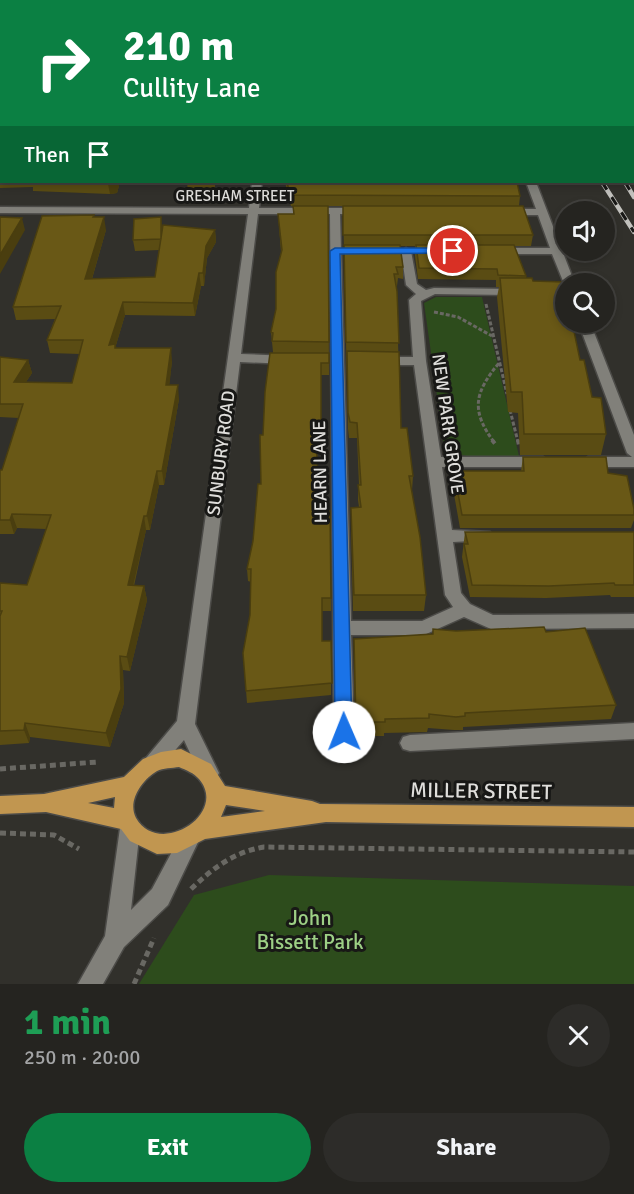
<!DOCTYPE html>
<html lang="en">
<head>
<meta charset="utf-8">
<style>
  body { margin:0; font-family:Signika,sans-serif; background:#2d2c29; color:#f1f3f6; height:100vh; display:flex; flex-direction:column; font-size:22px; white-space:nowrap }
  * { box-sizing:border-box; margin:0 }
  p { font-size:20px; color:#a3a4a5 }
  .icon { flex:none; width:33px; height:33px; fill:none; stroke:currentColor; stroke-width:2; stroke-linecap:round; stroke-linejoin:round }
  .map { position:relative; height:984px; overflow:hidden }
  .side { display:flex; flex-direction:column; background:#252420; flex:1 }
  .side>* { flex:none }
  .guide { position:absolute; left:0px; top:0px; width:634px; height:183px; box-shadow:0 3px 9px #0003,0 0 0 2px #42413e; background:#0b8043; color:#fff; overflow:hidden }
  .controls { position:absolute; left:555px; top:201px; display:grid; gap:12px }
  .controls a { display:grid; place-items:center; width:60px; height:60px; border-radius:50%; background:#252420; box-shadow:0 3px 9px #0003,0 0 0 2px #42413e; font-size:30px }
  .pin { position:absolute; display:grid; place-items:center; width:51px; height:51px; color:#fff; margin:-26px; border:3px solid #fff; border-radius:50%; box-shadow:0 2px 6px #0007 }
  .me { position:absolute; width:66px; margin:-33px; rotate:359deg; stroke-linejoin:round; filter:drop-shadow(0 0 4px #0008) }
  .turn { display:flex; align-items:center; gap:21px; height:126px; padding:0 24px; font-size:27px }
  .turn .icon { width:78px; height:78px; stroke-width:2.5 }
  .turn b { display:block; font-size:42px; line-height:51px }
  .then { display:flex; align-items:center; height:57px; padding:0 24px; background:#0003; gap:12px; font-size:22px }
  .round { display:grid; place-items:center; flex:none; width:63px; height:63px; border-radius:32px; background:#2d2c29 }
  .summary { display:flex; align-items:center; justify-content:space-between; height:102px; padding:0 24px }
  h1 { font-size:36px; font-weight:700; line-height:45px; color:#1e9e55 }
  .cta { display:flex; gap:12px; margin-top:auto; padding:12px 24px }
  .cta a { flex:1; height:69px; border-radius:36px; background:#0b8043; color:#fff; font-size:24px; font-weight:700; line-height:69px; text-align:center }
  .cta a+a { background:#2d2c29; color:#f1f3f6 }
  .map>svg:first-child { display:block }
  .green { fill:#2d4c1c }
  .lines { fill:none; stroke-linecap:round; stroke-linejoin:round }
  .minor-casing { stroke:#4c4b48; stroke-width:3 }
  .major-casing { stroke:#4c4b48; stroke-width:3 }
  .path-far3 { stroke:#696863; stroke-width:2; stroke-dasharray:2 1.5; stroke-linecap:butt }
  .path-far2 { stroke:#696863; stroke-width:3; stroke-dasharray:4 2; stroke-linecap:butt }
  .path-far1 { stroke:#696863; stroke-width:4; stroke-dasharray:4.5 3; stroke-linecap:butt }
  .path { stroke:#696863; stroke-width:5; stroke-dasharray:6 4; stroke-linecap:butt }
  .minor { fill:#81807a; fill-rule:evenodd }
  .major { fill:#c19650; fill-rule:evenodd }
  .rail-casing { stroke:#c2c1bd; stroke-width:4.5 }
  .rail { stroke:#181816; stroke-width:3; stroke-dasharray:9; stroke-linecap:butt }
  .wall { fill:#5a4c13 }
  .shaded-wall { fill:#4a3e0f }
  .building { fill:#695816; stroke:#4a3e0f; stroke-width:1.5 }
  .route { fill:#1a73e8; stroke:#114b97; stroke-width:1.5 }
  .labels { text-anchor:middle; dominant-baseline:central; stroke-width:6; stroke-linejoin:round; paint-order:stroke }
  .far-street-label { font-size:15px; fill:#dfdedb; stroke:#181816 }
  .street-label { font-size:18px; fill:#dfdedb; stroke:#181816 }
  .near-street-label { font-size:21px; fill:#dfdedb; stroke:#181816 }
  .near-park-label { font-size:21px; fill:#9dd085; stroke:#181816 }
</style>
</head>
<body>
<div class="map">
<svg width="634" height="984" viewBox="0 0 634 984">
  <rect width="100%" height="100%" fill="#31302b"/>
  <path class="green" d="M436,297H482L519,456C497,456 459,463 444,445L424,303Z
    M269,875L634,886V984H139L194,895Z"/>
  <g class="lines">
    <defs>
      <path id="minor" d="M79,0H85L78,2Z
        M277,0H283V2H277Z
        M467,0H473L474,2H467Z
        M550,0H556V2H550Z
        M2,129V136L0,137V130Z
        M633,129L634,130V137L633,136Z
        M252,182H262L259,208H361L366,211L361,214H340L351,621H422L453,607L445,595L414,365H380L374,361L380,357H413L409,300L416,294L406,285L401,251L406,248L411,251L417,284L426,290L434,288L518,289L524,292L518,295L435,294L421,301L426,361L441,457H543L550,462L543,467H442L452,530L490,532L492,536L490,540L453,542L461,593L470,604L493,615L634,614V628L491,629L464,617L424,635H351L354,733L351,739L344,741L337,739L334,733L330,214H258L241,354L290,356L296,360L290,364L240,362L195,724L219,773L216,779L209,782L202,779L184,740L158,770L151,773L144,770L141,764L177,721L248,214L0,213V207L249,208Z
        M526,182H536L575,284H566L565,286L552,254H496L491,251L496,248H550L538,215H505L500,212L505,209H536Z
        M578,322H590L634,435V467H588L581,462L588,457H632L627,453Z
        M634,723V739L410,751L403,749L400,743L403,737L410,735Z
        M130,818L137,821L140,828L131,910L152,889L183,831L190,828L197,831L200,838L168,905L124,947L103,984H78L105,936L120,828L123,821Z"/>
      <path id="major" d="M181,749L211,764L225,786L312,801L320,804L634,807V827L326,822L205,839L177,853L157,854L130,841L121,829L46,812L0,814V796L44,794L124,777L143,759L161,752ZM179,767C186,770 194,773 199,779C229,814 159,858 136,818C127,801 142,780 157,771C163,768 172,768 179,767ZM115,797L114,808L88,803ZM226,805L265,811L221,817Z"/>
    </defs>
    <use href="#minor" class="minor-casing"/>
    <use href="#major" class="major-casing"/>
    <path class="path-far3" d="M0,97L2,95
      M0,160L2,158"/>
    <path class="path-far2" d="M486,304L507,394
      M434,312L458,317L492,336
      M510,410L518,442
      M494,442C470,410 475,392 499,363"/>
    <path class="path-far1" d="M492,440L496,445
      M518,440L519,446"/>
    <path class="path" d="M0,769L98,762
      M0,833L54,835L79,849
      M191,889C213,868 234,852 264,847L634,852
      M134,984L154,938"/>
    <use href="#minor" class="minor"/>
    <use href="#major" class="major"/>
    <defs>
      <path id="rail" d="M602,182L634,232
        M625,182L634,197"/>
    </defs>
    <use href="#rail" class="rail-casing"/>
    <use href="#rail" class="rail"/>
  </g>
  <path class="wall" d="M2,161V182H120L117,193L110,194L33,191V187L0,188V164Z
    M184,182H215V192H188L187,182Z
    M285,182H517L520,196L519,206L533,235L531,246H514L526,276V278L580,360L592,397L606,434L601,455H520L518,413L508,412L497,297L499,287H496V280L418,279L415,256V246H400L403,267V279L398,278L397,286H396L401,428L413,476L412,491L426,595L424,611H353L351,523V508L359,507L358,500V485H359L357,438H349L348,429L343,206H328L329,375H321V437L319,443H316L321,511H330L331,611H322V641H331V695L247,703L243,653L250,615L251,582L248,581L247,569L253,541L261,484L263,435L273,352L271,332L276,309L281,252L278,214H293V206H291Z
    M95,217L106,230L92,279L155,277L159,250L135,251L133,240L161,217L162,232L215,230L216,242L207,258L204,286H201L195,316L125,315L116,345V348L172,361L169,385L179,399L164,485H159L150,530H146L134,586H144L147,600L130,671L123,670L124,703L110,747L30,737L29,743L0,745V583L27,585L46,529L17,528L14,534H0V470H2L19,418L0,417V357L28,360L32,373L26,382L72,383L80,354L50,353L47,340L55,319L16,320L13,307Z
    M523,457L608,473L634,509V520L631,528H460L452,483L454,471H521Z
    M465,532H634V597H611L610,595L546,598L470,597L462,557Z
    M433,629L456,631L546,632L616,705L611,719L463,727V730H454L428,728L427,732L384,733V736H355L354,639L433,634Z"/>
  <path class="shaded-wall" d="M2,53V67L0,72V58Z
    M115,182H120L117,193L110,194L108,184Z
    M104,217L106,230L88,292L85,279Z
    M22,218L25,230L0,274V255Z
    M215,230L216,242L207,258L204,286L203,273L206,246Z
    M199,273L201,286L195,316L193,303Z
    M123,302L125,315L116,345L118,358L109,345Z
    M171,348L172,361L168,399L166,385Z
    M28,360L32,373L17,396L14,382Z
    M178,385L179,399L164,485L162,471Z
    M321,425V437L319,443L320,431Z
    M157,471L159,485L150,530L147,516Z
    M12,514L17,528L14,534L10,520Z
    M144,516L146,530L130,599L128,585Z
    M144,586L147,600L130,671L127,657Z
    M120,656L123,670L124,703L110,747L106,733Z
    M25,723L30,737L29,743L24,730Z"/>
  <path class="building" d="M0,0H44L42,2H2V34H0Z
    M97,0H250V2H96Z
    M293,0H454V2H293Z
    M608,0H633V5H634V72L633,71V2H601Z
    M0,42H2V53L0,58Z
    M2,161V177H0V164Z
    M63,182H115L108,184Z
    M287,182H517L520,196L290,195Z
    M293,206H328L329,342L272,341L273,333L271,332L276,309V272L282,250L278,214H294Z
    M343,206H523L533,235H343Z
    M94,215L93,217H104L85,279L155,277L163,225L215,230L206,246L203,273H199L193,303L123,302L109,345L115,344V348H171L166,385H178L162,471H157L147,516H144L128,585L144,586L127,657L120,656L121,689L106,733L25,723L24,730L0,731V616L2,611H0V583L27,585L51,515L12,514L10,520H0V470H2L23,404H0V357L28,360L14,382L72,383L83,340H47L61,306L13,307L42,216Z
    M0,217L22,218L0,255Z
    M161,217V239L133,240L134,219Z
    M344,245H400L403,267H396L398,274H394L397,291L399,343L346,342Z
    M416,245H514L526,276L498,275L497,269L419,268Z
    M500,278H532L533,281L565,282L566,288V322H572L580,360H584L592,397L601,398L606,434H524L522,392H511Z
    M347,351L399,352L401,428H407L413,476H409L420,537L426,595H354L351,508L361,507L358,485H361L357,423L350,422L348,413Z
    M270,353H329V363H321V425L320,431H315L321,511H330L331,598H322V641H331L332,683L246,691L243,653L250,615L251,569H247L253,541L258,484H261L260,435H263L265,392Z
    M523,457H606L608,473L627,476L634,509V515H462L454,471H524Z
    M465,532H634V585H615L614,583L549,586L472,585L464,544H468Z
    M544,627L546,632L585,628L616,705L465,713V716L456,717L429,714V718L385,719V722H356L354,639L433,634V629L456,631Z"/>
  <path class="route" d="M453,248L458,251L456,253L340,254L352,732L350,738L344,740L338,738L335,732L330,251L335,248Z"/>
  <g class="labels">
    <g class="far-street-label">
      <text x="235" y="196">GRESHAM STREET</text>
    </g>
    <g class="street-label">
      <text transform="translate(448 424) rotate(82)">NEW PARK GROVE</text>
      <text transform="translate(221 453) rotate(-83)">SUNBURY ROAD</text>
      <text transform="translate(320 472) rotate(-91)">HEARN LANE</text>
    </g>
    <g class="near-street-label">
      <text transform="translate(481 791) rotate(1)">MILLER STREET</text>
    </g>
    <g class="near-park-label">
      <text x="310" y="918">John<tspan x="310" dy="24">Bissett Park</tspan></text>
    </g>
  </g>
</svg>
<div class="controls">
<a><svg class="icon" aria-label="sound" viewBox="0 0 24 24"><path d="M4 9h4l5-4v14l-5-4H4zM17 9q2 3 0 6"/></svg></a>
<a><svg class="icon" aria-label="search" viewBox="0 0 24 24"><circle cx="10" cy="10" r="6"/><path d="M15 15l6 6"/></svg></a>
</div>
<div class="pin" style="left:453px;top:251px;background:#d93025"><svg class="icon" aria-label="arrive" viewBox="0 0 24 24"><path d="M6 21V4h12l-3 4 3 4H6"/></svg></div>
<svg class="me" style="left:344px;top:732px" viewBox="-20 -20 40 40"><circle r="19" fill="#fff"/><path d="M0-13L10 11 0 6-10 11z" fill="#1a73e8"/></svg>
<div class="guide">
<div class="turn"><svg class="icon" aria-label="right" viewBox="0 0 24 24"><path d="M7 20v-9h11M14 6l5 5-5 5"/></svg><div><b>210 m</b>Cullity Lane</div></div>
<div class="then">Then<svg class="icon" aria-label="arrive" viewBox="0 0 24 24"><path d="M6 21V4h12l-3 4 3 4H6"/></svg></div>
</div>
</div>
<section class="side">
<div class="summary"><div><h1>1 min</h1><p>250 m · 20:00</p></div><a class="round"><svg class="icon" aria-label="close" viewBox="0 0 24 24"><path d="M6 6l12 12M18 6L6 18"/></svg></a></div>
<div class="cta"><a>Exit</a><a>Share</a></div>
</section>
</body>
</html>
